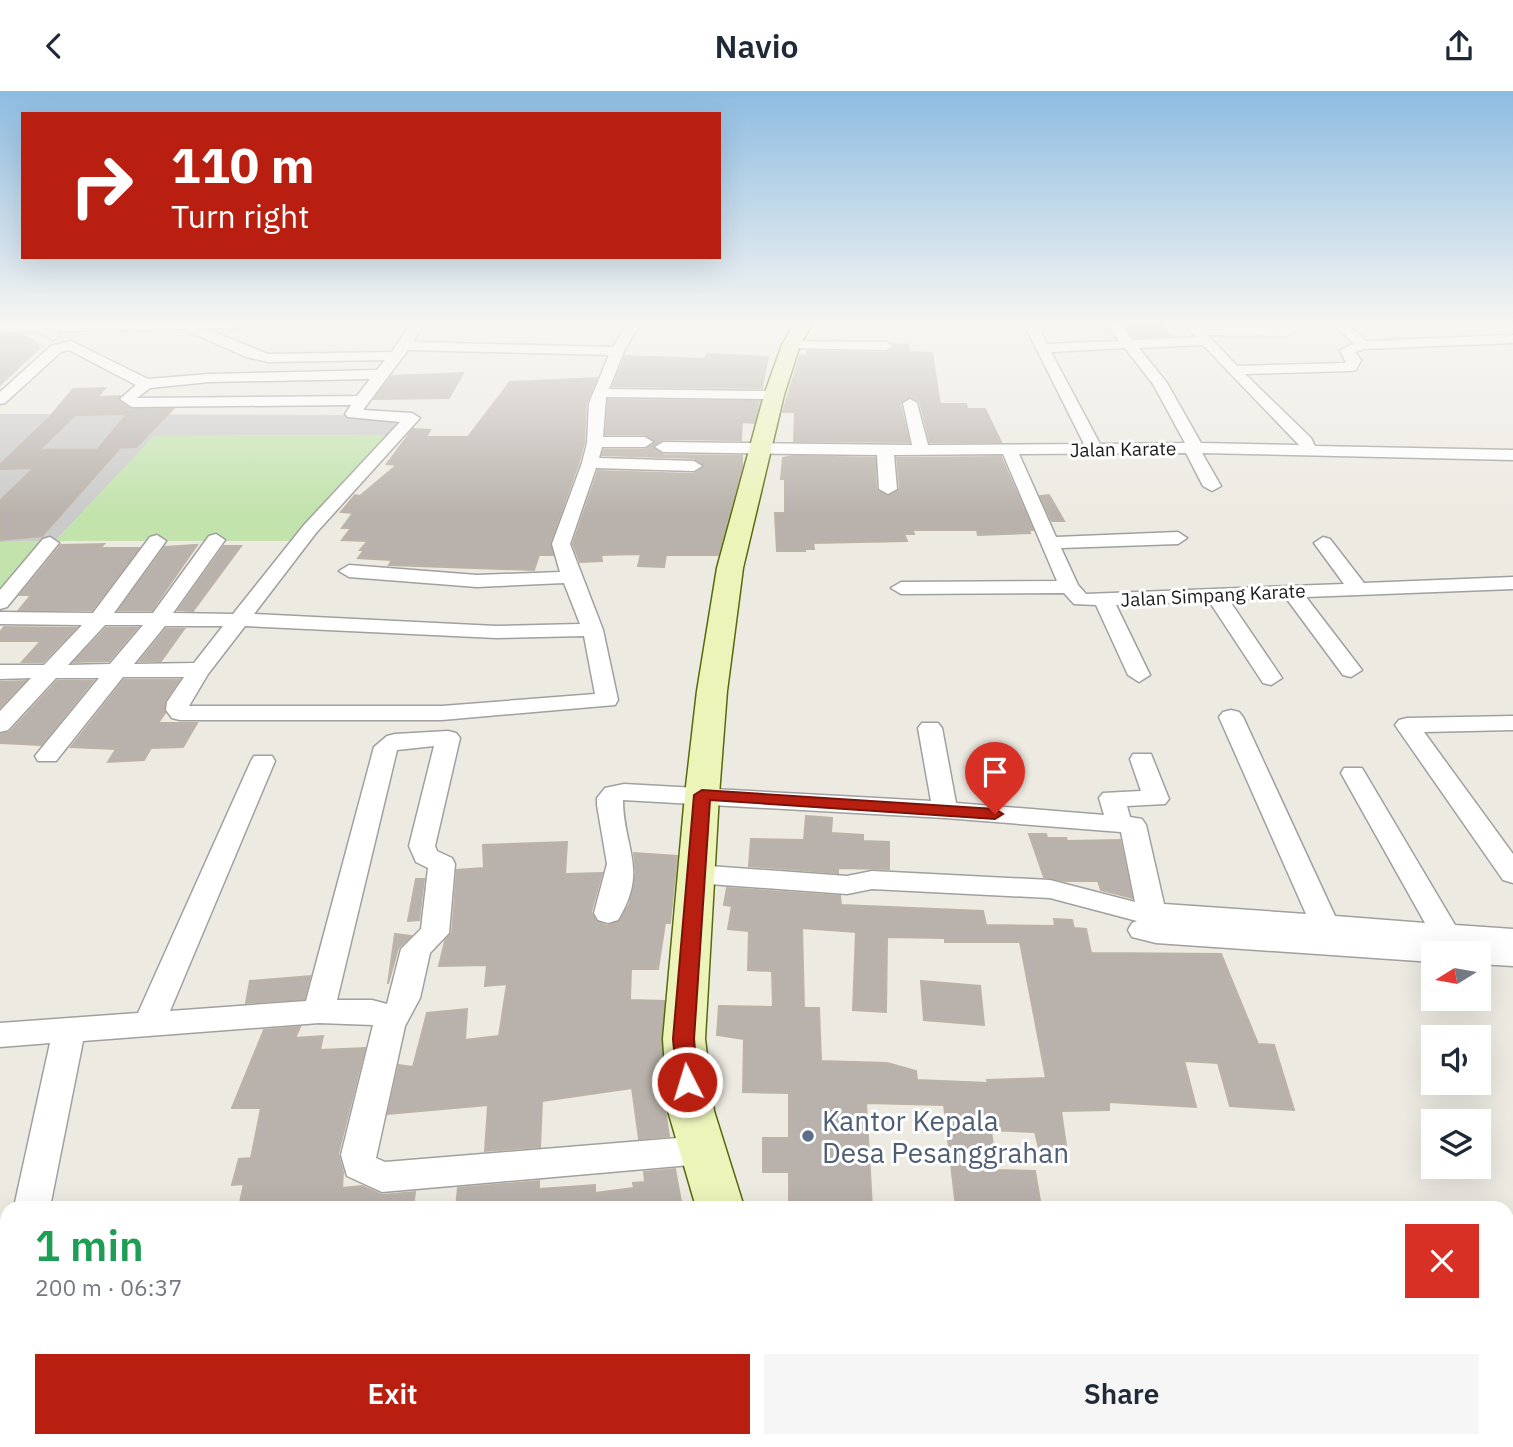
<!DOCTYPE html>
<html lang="en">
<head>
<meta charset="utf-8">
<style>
  body { margin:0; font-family:"IBM Plex Sans",sans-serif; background:#f6f6f7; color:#1f2937; height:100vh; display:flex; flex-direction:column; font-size:26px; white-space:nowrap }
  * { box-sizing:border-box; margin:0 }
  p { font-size:23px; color:#747a83 }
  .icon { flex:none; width:38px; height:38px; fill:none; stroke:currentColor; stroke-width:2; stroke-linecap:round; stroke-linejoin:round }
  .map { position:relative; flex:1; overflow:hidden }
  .side { position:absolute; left:0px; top:1110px; width:1514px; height:247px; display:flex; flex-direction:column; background:#fff; border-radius:21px 21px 0 0; box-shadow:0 7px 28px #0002 }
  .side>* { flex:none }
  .hud { position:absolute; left:21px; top:21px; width:700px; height:147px; border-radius:0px; box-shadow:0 7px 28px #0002; background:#b81f10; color:#fff; overflow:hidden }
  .needle { width:46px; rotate:259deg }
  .controls { position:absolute; left:1421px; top:850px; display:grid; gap:14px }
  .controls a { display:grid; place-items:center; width:70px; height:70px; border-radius:0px; background:#fff; box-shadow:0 7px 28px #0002; font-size:35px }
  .pin { position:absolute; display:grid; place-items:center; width:60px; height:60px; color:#fff; margin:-72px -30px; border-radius:50% 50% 50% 0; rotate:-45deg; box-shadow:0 0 7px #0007 }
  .pin .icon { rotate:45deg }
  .me { position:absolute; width:77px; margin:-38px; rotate:355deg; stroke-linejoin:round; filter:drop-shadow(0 0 5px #0008) }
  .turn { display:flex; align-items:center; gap:24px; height:147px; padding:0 35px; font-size:32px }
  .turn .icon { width:91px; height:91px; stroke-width:2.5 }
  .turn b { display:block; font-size:49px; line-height:60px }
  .round { display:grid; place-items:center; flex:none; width:74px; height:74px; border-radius:0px; background:#f6f6f7 }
  .headline { display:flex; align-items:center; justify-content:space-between; height:119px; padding:0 35px }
  h1 { font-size:42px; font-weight:600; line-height:52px; color:#1e9e55 }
  .action { display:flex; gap:14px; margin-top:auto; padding:14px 35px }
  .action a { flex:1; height:80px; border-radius:0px; background:#b81f10; color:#fff; font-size:28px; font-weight:600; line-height:80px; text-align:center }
  .action a+a { background:#f6f6f7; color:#1f2937 }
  header { display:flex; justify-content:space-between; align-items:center; height:91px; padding:0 35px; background:#fff; font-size:32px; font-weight:600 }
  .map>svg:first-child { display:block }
  .religious { fill:#cacaca }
  .grass { fill:#c2e3ac }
  .building { fill:#b9b2ac; stroke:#bdb2a6; stroke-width:2; fill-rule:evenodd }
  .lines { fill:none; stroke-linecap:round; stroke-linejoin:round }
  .street-casing { stroke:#a0a0a0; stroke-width:3 }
  .secondary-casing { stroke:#57690d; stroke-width:3 }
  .street { fill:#fff; fill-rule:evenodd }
  .secondary { fill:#ecf4ba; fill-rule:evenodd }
  .route { fill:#b81f10; stroke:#78140a; stroke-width:2 }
  .service-dot { fill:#5c6f8a; stroke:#fff; stroke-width:2.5 }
  .labels { text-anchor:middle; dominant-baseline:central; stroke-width:6; stroke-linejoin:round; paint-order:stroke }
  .far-street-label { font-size:19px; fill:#1c1c1c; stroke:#fff }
  .near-service-label { font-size:28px; fill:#4e5e75; stroke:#fff; text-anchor:start }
</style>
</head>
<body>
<header><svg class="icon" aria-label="back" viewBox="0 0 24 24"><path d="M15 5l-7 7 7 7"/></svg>Navio<svg class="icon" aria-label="share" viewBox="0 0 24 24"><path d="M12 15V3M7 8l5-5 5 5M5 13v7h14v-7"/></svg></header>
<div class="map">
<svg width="1513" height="1356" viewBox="0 0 1513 1356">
  <rect width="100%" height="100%" fill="#edeae2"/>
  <path class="religious" d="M0,323L350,324L404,326L393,344L155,345L55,450L0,451Z"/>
  <path class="grass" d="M393,344L297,450H55L154,345Z
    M49,450L0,506V451Z"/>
  <path class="building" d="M1124,233H1159L1171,245L1134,246Z
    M21,243L40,254L35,258H38L0,294V244Z
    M894,253L908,254L909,261L932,262L940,313H966L967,318H985L1001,351H930L920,311L911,306L900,313L909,351L794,350L795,321H783L800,265H807V260L886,262L894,257Z
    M707,263L768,266L762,297L613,295L625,265L705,268Z
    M463,282L449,307L374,308L392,285Z
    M597,287L586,312L584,352L579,371L550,452L553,464H539L534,479L389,474L392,469L358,467L364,459H360L368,450L342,449L351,437H342L353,422L341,421L355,404L360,405L397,374L387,373L413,338L430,339L426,346H468L510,291Z
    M105,297L98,306L120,305L119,310L131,318H173L136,356L99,357L127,323L75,324L39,359L119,358L42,445L0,449V410L34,377L0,378V374L50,326L73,298Z
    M608,309L759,310L754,332L742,331L741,349L663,348L653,355L663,364L742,365V376L718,464H666L664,476L638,475L641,463L601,464L602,470L580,471L573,453L598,380L694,383L704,376L694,367L602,364L604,359H645L655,352L645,343H606Z
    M793,365L875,367L876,398L887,405L900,398L897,367L1001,366L1033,439H1029L1030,442L978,444L977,439H912L914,443H904L907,450L813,452L814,458H805V460H777L775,422H785V388H781L783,367Z
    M1049,404L1064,430H1052L1040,405Z
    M104,453L100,457H139L92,519H19L31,504H20L61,454Z
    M197,454L152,519H119L165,456Z
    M224,455H241L193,520L178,519Z
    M4,536L76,537L43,571H22L41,550H0V541Z
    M106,537H137L109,570L74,571Z
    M166,538H184L161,570H140Z
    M124,589H179L165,610V622L158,632H197L183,656L151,657L144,669L108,671L116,658L71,656Z
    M25,590L0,616V591Z
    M57,590H93L41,654L0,652V643L10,641Z
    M806,725L832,727L831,742L863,744V750L889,751V778L838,777V782L749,775L751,748L804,749Z
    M1029,743H1046L1047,747H1066L1067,750L1120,749L1132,807L1101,799L1098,790H1066L1044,786Z
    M567,751L565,783L602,782L591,821L596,830L607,835L620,830L630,812L636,782L634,762L677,765L670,832H665L658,878H631L630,909L664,910L662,972H658L669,1045L639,1048L632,997L542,1010L540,1056L485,1060L488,1014L388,1023L399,974L413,976L427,922L467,918L465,949L499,945L507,893L485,895L487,874L439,875L445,850L452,842L457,779L484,777L483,754Z
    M416,788H424L419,829L408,830Z
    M727,797L840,805L841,814L983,820L986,834L1055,835L1054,828L1072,829L1074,837L1086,838L1091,862L1221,863L1258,953L1274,954L1294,1019L1230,1015L1218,972L1184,970L1196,1016L1109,1011V1019L1061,1020L1068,1069H1042L1035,1041L991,1039L996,1079L1035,1080L1041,1116H956L944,1014L866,1012L872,1116H789V1081H763V1047H789V1002L743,1001L744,948L717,944L719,915L773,916L772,880L748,879L749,840L728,838L732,815L724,814ZM802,837L856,841L853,919L886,921L887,846L945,847V851H1020L1046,987L987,989L988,992L917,989L916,980L887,972L821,970L819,917H804Z
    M395,843L411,845L398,857L388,893Z
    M310,885L304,908L246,912L250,890Z
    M921,890L980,895L984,934L924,929Z
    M300,936L295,947L323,945L320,959L365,957L338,1063L343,1081L342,1097L362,1095L382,1104L415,1101L413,1116H239L244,1093L232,1094L239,1068L251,1067L261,1017H232L264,939Z
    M675,1078L682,1116H456L458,1097L539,1090V1098L595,1094V1102L634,1097L633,1092L645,1091L644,1081Z"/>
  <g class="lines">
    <defs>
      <path id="street" d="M0,233H243L237,237H204L268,263L392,261L410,233H423L413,251L613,256L627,233H640L624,260L609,298L774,300L781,304L774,308L606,306L603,346H645L653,351L645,356H602L599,367L694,370L702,375L694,380L596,377L570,453L603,539L618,609L615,614L442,629H180L172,627L166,619L167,611L184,586H123L56,670H38L35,665L99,587H56L8,639L0,641V620L31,587L0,588V574H44L82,534L0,533V521L93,522L150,446L157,444L166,450L114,522H153L209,445L216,443L225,449L173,522L233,523L304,434L400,331L348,326L345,323L351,314L132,316L120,308L136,294L69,259L61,261L5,312L0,313V301L51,255L71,250L148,288L209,283L377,279L385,269L268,271L246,266L183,238L55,240L60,245L53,249L39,240L0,241ZM408,259L609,264L589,312L587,352L582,372L552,453L560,481L477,484L349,474L339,480L349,486L477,496L564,492L580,533L496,535L254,523L316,442L420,327L412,322L363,319ZM370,288L357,305L137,307L150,297L209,291ZM105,534H143L110,573L68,574ZM165,535H223L194,572L134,573ZM245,535L496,547L584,545L595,603L442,615H189L208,583Z
        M1024,233H1037L1047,253L1119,250L1107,233H1120L1133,249L1196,246L1185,233L1286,237L1293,241L1286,245L1208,244L1237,275L1346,272L1340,259L1354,253L1334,233H1348L1366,250L1513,244V252L1364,258L1355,261L1361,269L1356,279L1351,280L1245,283L1311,347L1315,355L1513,359V369L1202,362L1221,395L1212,400L1203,395L1186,362L1019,363L1056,446L1178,441L1187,447L1178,453L1061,457L1078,494L1086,503L1344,493L1314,452L1323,446L1330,448L1364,492L1513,486V498L1306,506L1362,579L1351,586L1343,584L1286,507L1229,509L1282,587L1271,594L1263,592L1209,510L1116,514L1150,584L1139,591L1128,584L1096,514L1074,513L1064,502L901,503L891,497L901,491L1057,490L1003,363L894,364L897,398L888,403L879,398L877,364L663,361L655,356L663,351L912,354L903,312L910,308L917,312L928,354L1084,353ZM1203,254L1299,354L1201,352L1167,292L1139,257ZM1125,257L1153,293L1185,352L1100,353L1051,261Z
        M791,250L886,251L893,255L886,259L786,257V251Z
        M50,446L59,452L7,516L0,518V499L43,448Z
        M1231,619L1239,621L1243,626L1335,825L1425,832L1341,682L1344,677H1362L1365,682L1455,834L1513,838V875L1479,873V863H1433V871L1156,852L1132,846L1128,839L1132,832L1137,830L1050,807L872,798L847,803L695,792L685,789L681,783L685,777L695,774L847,785L872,780L1050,789L1135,811L1121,741L945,727L623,709C623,756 649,779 618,829L608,832L598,829L594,822L607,773L597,714V707L605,697L624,693L931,710L918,637L922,632H938L942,637L956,712L1104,724L1099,707L1103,702L1141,700L1130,668L1133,663H1151L1169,708L1165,713L1127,715L1130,726L1142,728L1146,734L1164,813L1306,823L1219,626L1223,621Z
        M1513,625V639L1424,641L1513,763V792L1503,789L1395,634L1399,629L1407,627Z
        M448,640L456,642L460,647L435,755L437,760L452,767L455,773L449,842L430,862L420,907L405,935L376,1067L385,1071L702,1045L714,1049L719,1059L714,1069L702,1073L382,1101L347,1085L341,1064L373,934L319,932L83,950L50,1116H14L50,952L0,956V932L138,922L251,670L254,665H272L275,670L170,920L306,910L374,656L387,645L395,643ZM434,655L409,755L416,771L428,777L421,838L401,858L387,913L372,909H337L397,659Z
        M7,1231V1302L0,1304V1234Z
        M395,1349H453L450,1356H392Z"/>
      <path id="secondary" d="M794,233H812L800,254L784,304L743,477L727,600L719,704L705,948L714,1020L744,1116H696L668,1020L663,948L685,704L697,600L717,477L764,304L782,254Z
        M768,1349H825L827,1356H769Z"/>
    </defs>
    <use href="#street" class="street-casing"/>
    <use href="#secondary" class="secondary-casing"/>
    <use href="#street" class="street"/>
    <use href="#secondary" class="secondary"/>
  </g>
  <linearGradient id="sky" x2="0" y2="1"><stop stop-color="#8dbce1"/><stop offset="0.55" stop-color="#f7f6f2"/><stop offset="1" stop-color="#f7f6f2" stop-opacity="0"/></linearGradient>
  <rect width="1513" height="423" fill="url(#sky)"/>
  <path class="route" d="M702,699L995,718L1003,723L995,728L710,709L694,948L698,991L695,997H680L677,991L673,948L694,704Z"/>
  <circle class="service-dot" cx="808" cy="1045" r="7"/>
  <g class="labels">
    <g class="far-street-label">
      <text transform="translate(1123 358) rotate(-1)">Jalan Karate</text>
      <text transform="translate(1213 504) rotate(-3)">Jalan Simpang Karate</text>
    </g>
    <g class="near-service-label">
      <text x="822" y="1029">Kantor Kepala<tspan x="822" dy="32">Desa Pesanggrahan</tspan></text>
    </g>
  </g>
</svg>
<div class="controls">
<a><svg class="needle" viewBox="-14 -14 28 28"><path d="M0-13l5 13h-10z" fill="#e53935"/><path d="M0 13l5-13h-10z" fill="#747a83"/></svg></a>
<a><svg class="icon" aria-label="sound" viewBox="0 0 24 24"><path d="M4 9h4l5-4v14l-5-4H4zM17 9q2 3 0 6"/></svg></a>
<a><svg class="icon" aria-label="layers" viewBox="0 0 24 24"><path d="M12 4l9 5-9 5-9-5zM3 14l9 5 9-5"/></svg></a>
</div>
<div class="pin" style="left:995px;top:723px;background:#d93025"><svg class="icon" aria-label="arrive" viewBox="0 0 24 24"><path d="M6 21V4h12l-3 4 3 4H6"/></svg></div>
<svg class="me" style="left:687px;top:991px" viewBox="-20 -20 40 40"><circle r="17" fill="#b81f10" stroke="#fff" stroke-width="3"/><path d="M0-11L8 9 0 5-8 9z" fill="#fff"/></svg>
<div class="hud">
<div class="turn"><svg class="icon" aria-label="right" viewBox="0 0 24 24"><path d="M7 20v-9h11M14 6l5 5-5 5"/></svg><div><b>110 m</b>Turn right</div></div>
</div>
<section class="side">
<div class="headline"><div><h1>1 min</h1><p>200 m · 06:37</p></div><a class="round" style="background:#d93025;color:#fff"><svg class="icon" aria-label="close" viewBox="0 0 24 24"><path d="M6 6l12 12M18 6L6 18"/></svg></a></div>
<div class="action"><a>Exit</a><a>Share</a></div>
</section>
</div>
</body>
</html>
